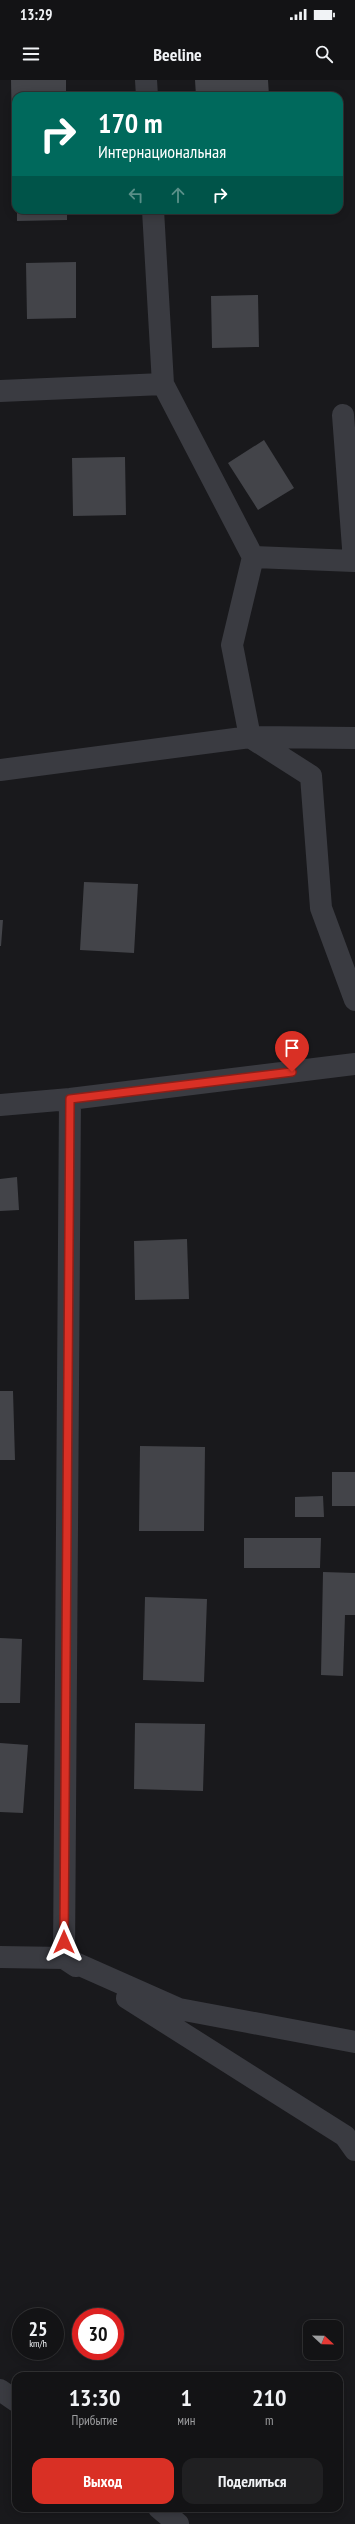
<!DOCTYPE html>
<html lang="ru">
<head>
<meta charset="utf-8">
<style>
  body { margin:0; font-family:"PT Sans Narrow",sans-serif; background:#202022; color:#f1f3f6; height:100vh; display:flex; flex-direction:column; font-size:15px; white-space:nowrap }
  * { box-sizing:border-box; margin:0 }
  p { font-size:13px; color:#9d9ea0 }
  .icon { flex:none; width:22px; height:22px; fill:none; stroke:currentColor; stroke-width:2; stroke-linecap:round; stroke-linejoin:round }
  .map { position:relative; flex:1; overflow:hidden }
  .sheet { position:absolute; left:12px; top:2292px; width:331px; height:140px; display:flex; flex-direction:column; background:#131315; border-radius:12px; box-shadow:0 2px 10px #0003,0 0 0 1px #323234 }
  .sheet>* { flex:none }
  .top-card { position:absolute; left:12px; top:12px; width:331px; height:122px; border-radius:12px; box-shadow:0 2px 10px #0003,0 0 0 1px #323234; background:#00695c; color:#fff; overflow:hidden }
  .needle { width:26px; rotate:112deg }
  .fabs { position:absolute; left:303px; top:2240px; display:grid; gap:8px }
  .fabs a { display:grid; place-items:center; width:40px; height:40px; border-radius:8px; background:#131315; box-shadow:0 2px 10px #0003,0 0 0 1px #323234; font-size:20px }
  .speed { position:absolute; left:12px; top:2228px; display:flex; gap:8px; font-size:20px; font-weight:700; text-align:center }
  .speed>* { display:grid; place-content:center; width:52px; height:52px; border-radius:50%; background:#131315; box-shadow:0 2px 10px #0003,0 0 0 1px #323234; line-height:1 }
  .speed small { font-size:10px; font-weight:400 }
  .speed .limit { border:6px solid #d22; background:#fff; color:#111 }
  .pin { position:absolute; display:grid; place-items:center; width:34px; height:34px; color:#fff; margin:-41px -17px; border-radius:50% 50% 50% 0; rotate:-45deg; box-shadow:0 0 4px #0007 }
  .pin .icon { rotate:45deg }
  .me { position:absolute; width:44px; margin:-22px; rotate:0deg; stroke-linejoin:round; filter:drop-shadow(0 0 3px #0008) }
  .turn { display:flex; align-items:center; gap:14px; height:84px; padding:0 20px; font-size:18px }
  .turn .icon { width:52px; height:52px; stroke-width:2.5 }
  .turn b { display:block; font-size:28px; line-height:34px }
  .lanes { display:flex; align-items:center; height:38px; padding:0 20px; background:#0003; justify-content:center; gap:20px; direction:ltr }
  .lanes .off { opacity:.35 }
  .eta { display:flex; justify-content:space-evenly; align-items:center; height:68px; text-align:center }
  .eta b { font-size:24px; font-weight:600; line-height:28px }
  .action { display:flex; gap:8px; margin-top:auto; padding:8px 20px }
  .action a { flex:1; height:46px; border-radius:12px; background:#d93025; color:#fff; font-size:16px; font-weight:600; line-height:46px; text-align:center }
  .action a+a { background:#202022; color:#f1f3f6 }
  .status { display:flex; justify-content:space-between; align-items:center; height:28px; padding:0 20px; background:#131315; direction:ltr }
  .status svg { height:11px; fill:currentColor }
  header { display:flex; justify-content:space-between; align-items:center; height:52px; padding:0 20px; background:#131315; font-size:18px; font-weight:600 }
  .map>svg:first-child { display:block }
  .building { fill:#434449 }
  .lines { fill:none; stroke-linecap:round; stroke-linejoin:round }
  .street { stroke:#3a3b41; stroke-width:22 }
  .route-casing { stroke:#8d1f18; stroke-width:10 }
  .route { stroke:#d93025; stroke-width:7 }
</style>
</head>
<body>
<div class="status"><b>13:29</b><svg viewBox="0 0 49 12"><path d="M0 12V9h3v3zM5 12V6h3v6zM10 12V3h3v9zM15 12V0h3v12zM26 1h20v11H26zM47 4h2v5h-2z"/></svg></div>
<header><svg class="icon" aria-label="menu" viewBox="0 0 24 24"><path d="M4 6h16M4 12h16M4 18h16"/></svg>Beeline<svg class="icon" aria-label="search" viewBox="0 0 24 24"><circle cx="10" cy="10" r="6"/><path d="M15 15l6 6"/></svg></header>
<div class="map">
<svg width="355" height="2444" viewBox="0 0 355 2444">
  <rect width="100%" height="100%" fill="#19191c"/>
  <path class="building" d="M11,0H66V16H16V53H12Z
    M195,0H268L269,16H196Z
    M17,130H67V140L17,141Z
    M76,182V238L27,239L26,183Z
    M258,215L259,267L212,268L211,216Z
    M264,360L294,408L258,430L228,383Z
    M125,377L126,435L73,436L72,378Z
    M84,802L138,804L134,873L80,870Z
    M0,840H3L1,866H0Z
    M17,1097L19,1130L0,1131V1099Z
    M187,1159L189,1219L135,1220L134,1161Z
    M0,1311H13L15,1380H0Z
    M140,1366L205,1367L204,1451H139Z
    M332,1392H355V1426H332Z
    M323,1416L324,1437H295V1417Z
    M244,1458H321L320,1488H244Z
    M323,1492L355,1493V1535H345L343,1596L321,1595Z
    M145,1517L207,1519L204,1602L143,1600Z
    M0,1558L22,1559L20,1623H0Z
    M135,1643L205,1644L203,1711L134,1709Z
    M0,1663L28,1665L23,1733L0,1732Z"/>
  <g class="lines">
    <path class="street" d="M146,0L147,16
      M163,304L253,477L232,565L250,657L311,696L321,828L355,920
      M0,311L163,304L153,130
      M253,477L354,481L343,335
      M0,690L250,657L355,658
      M70,1019L64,1878L179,1929L355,1962
      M0,1025L70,1019L355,984
      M0,1877L64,1878L76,1886
      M127,1918L345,2056L355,2070
      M0,2310L16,2321
      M159,2428L178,2444"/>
  </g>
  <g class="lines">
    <defs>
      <path id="route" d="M64,1862L70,1019L292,992"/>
    </defs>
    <use href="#route" class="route-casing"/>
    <use href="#route" class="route"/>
  </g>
</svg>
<div class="fabs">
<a><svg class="needle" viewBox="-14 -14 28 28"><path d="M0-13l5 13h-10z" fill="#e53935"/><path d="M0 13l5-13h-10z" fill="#9d9ea0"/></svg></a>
</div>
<div class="speed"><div>25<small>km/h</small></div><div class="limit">30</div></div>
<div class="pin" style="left:292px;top:992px;background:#d93025"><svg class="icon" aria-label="arrive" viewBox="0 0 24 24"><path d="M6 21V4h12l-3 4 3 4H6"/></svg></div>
<svg class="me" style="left:64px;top:1862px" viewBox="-20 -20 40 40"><path d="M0-17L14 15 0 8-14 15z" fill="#d93025" stroke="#fff" stroke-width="4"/></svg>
<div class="top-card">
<div class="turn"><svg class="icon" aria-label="right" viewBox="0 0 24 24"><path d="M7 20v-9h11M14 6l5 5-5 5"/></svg><div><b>170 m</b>Интернациональная</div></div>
<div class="lanes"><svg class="icon off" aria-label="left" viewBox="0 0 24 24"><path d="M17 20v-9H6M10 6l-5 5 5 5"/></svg><svg class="icon off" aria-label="ahead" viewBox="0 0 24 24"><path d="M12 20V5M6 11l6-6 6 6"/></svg><svg class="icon" aria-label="right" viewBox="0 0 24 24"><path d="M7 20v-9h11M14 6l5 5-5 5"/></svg></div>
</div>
<section class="sheet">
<div class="eta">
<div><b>13:30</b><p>Прибытие</p></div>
<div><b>1</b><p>мин</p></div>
<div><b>210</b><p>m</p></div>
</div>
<div class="action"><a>Выход</a><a>Поделиться</a></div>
</section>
</div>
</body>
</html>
